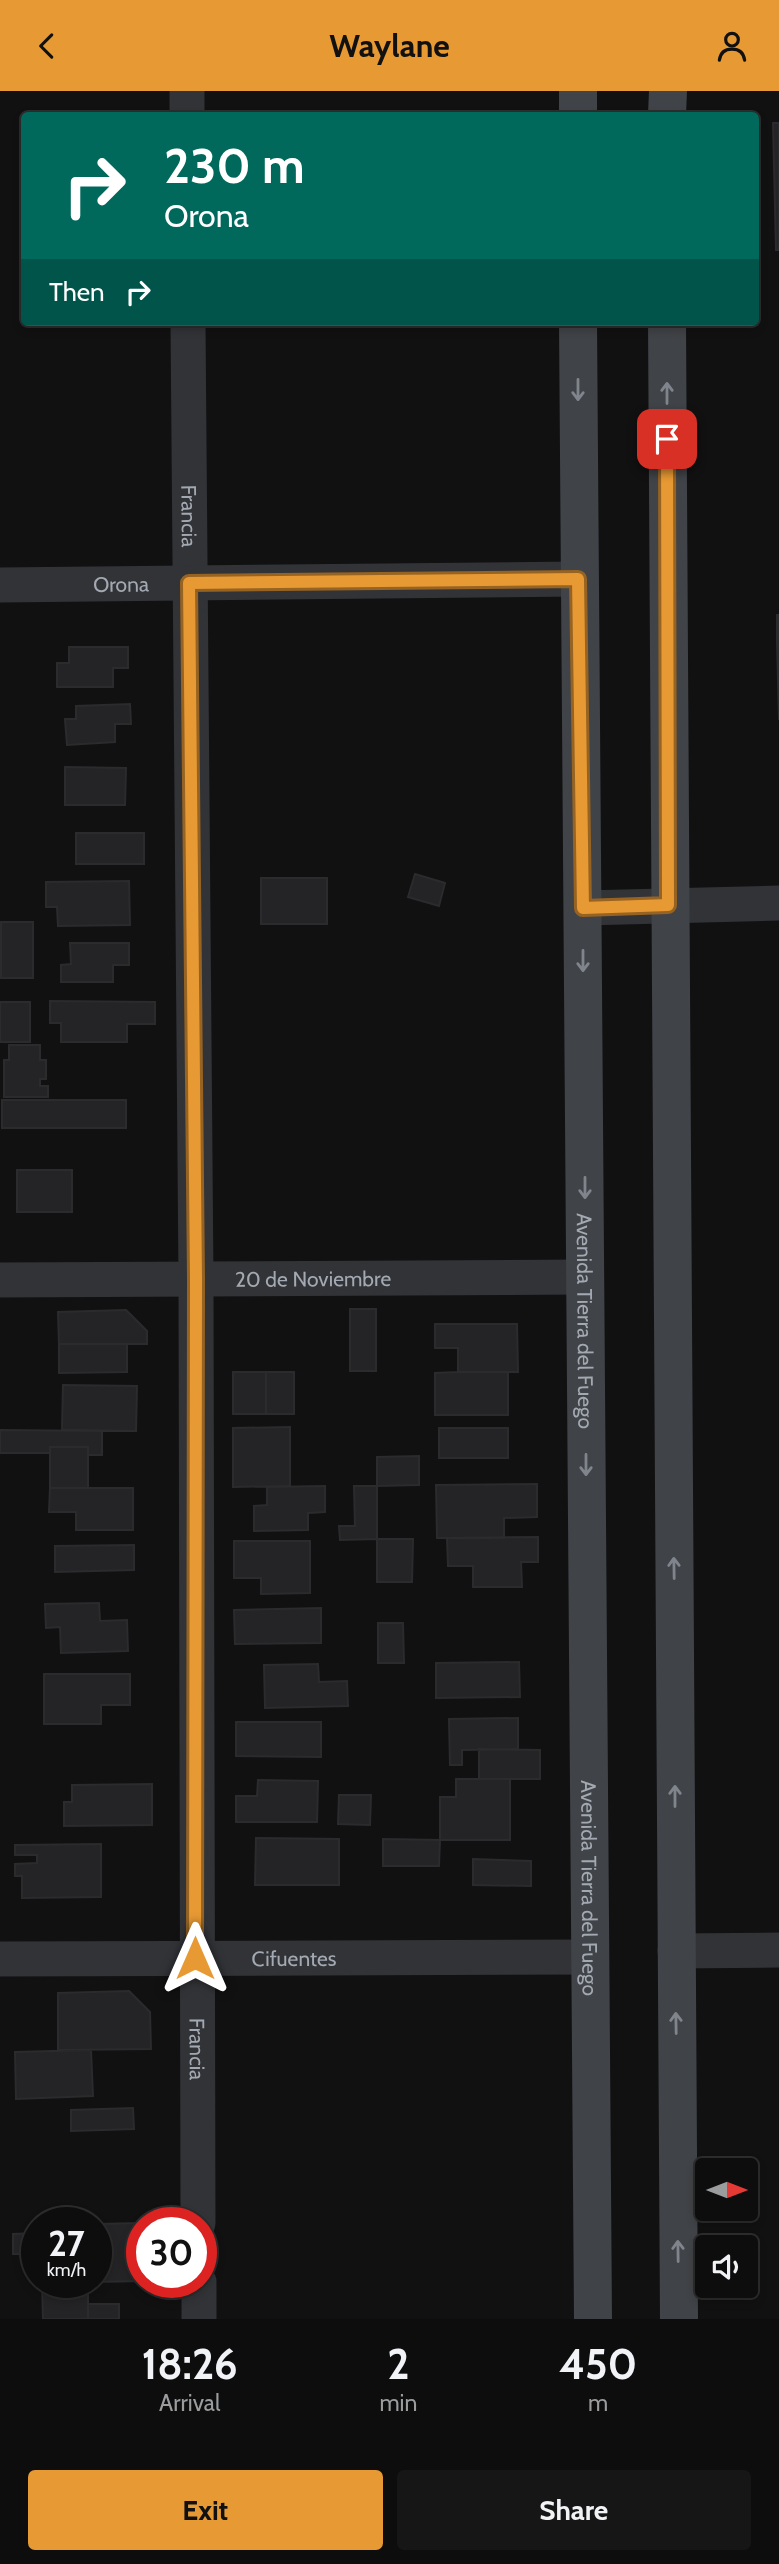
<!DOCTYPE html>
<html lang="en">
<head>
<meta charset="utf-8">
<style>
  body { margin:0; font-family:Cabin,sans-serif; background:#161617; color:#f1f3f6; height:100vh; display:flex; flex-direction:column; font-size:26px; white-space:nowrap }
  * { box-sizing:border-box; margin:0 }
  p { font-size:23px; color:#9a9c9e }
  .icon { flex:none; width:38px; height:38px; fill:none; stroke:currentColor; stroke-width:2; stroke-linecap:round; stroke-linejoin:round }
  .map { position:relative; height:2228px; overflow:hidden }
  .sheet { display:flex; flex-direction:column; background:#0d0d0e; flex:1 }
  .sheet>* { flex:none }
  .banner { position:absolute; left:21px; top:21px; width:738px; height:214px; border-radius:7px; box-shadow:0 4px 10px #0003,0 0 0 2px #2d2d2e; background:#00695c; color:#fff; overflow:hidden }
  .needle { width:46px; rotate:90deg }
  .tools { position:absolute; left:695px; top:2067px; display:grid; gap:14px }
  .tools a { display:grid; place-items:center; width:63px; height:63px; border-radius:7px; background:#0d0d0e; box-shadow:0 4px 10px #0003,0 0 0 2px #2d2d2e; font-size:35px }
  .speed { position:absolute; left:21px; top:2116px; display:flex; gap:14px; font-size:35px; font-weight:700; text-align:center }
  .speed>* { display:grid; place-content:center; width:91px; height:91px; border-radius:50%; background:#0d0d0e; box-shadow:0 4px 10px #0003,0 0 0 2px #2d2d2e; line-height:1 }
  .speed small { font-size:18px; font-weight:400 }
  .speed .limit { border:10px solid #d22; background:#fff; color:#111 }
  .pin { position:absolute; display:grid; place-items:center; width:60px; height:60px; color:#fff; margin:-30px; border-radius:14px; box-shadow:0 4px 10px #0006 }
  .me { position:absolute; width:77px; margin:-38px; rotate:0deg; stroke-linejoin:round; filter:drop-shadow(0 0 5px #0008) }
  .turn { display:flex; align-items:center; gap:24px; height:147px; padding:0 28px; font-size:32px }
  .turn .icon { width:91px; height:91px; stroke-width:2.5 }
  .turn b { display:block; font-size:49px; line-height:60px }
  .then { display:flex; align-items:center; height:66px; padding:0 28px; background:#0003; gap:14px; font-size:26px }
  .eta { display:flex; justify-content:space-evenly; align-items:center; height:119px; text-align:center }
  .eta b { font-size:42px; font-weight:700; line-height:49px }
  .primary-button { display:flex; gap:14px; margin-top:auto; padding:14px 28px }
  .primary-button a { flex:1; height:80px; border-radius:7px; background:#e79934; color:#111; font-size:28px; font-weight:700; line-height:80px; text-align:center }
  .primary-button a+a { background:#161617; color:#f1f3f6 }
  header { display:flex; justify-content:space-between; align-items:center; height:91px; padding:0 28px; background:#e79934; color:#111; font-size:32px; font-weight:700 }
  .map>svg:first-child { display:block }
  .building { fill:#242426; stroke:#2b2b2e; stroke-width:2 }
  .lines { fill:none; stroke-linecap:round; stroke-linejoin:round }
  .street { stroke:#323337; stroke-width:35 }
  .secondary { stroke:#404347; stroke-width:38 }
  .oneway { stroke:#80858d }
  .route-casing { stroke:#966322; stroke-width:18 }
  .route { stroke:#e79934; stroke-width:12 }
  .labels { text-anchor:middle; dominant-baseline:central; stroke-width:7; stroke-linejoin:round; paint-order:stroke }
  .street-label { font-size:21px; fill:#a3a9b2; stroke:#0c0c0d }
</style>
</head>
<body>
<header><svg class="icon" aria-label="back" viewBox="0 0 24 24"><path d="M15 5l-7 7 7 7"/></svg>Waylane<svg class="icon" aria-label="person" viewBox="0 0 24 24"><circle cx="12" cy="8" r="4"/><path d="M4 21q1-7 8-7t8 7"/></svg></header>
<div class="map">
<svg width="779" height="2228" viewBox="0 0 779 2228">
  <rect width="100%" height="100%" fill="#111112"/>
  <path class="building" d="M773,32H779V159H776Z
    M777,524H779V629L777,551Z
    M69,556H128V577H113V596H57V572H69Z
    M130,613L131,633H115V651L67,654L65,628H76V615Z
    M65,676L126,677L125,714H65Z
    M76,742H144V773H76Z
    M415,783L445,792L439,815L408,806Z
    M261,787H327V833H261Z
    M129,790L130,834L58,835L57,816H46V791Z
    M1,831H33V887H1Z
    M70,852H129V874H113V891H61V874L71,873Z
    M50,910L155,911V933H127V951H61V932H50Z
    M0,911H30V951H0Z
    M9,954H40V969H46V988H40V995H48V1006H4V969H9Z
    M2,1009H126V1037H2Z
    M17,1079H72V1121H17Z
    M350,1218H376V1280H350Z
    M126,1219L147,1240V1253H59L58,1221Z
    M435,1233H517L518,1281H458V1257H435Z
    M59,1253H127V1281L59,1282Z
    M233,1281H266V1323H233Z
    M266,1281H294V1323H266Z
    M458,1281H508V1324H435V1282Z
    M63,1294L137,1295L136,1340L62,1339Z
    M290,1336V1395L233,1396V1337Z
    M439,1337H508V1367H439Z
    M0,1339L102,1340V1364H88V1356H50V1362H0Z
    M50,1356H88V1397H50Z
    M419,1365V1394L377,1395V1366Z
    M537,1393V1426L504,1427V1447H437L436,1394Z
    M325,1395V1421L308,1422V1439L254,1440V1415L267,1414V1396Z
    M354,1395H377V1448L340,1449L339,1435H355Z
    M50,1397H133V1439H76V1421H49Z
    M538,1446V1471H521L522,1496H473V1475H448L447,1447Z
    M377,1448H413L412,1491H377Z
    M234,1450H310V1502L261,1503V1487H234Z
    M134,1454V1479L55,1481V1455Z
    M99,1512L100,1530L127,1529L128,1560L61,1562L60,1536L46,1537L45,1513Z
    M321,1517V1552L235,1553L234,1519Z
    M378,1532H403L404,1572H378Z
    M519,1571L520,1606L436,1607V1572Z
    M318,1573L319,1591L347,1590L348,1615L265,1617L264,1574Z
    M44,1583H130V1614H101V1633H44Z
    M518,1627V1658L462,1659V1674H450L449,1628Z
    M236,1631H321V1666L236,1665Z
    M479,1658L540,1659V1688H479Z
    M456,1688H510V1749H440V1706H456Z
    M258,1689L318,1690L317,1731H236V1705H257Z
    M152,1693V1734L64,1735V1711H72V1694Z
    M339,1704H371L370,1734L338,1733Z
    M256,1747L339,1748V1794H255Z
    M383,1748L440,1749L439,1775H383Z
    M101,1753V1806L22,1807V1785H15V1773L37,1772V1764H15V1754Z
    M473,1768L531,1770V1795L473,1794Z
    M129,1900L150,1921L151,1958L58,1959V1902Z
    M91,1959L93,2005L16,2008L15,1961Z
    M133,2017L134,2038L71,2040V2019Z
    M142,2132V2190L42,2192L96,2191V2133Z
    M37,2142V2163H13V2143Z
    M88,2191V2228H43L42,2192Z
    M88,2213H119V2228H88Z"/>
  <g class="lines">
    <g class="street">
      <path d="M187,0V24"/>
      <path id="s1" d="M188,231L196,1188L198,2132"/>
      <path id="s2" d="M0,494L578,488"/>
      <path d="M583,817L779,812"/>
      <path id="s3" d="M0,1189L585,1186"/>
      <path d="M675,1860L779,1859"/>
      <path id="s4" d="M0,1868L589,1866"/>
      <path d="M199,2191V2228"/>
    </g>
    <g class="secondary">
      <path d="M578,0V24"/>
      <path d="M667,24L668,0"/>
      <path id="s5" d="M578,231L593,2228"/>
      <path d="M667,231L679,2228"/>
    </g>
  </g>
  <defs><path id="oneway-shaft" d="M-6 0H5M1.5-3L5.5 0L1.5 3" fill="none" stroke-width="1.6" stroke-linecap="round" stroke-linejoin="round" transform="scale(1.75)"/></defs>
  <g class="oneway">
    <use href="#oneway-shaft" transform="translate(578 299) rotate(90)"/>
    <use href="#oneway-shaft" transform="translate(667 302) rotate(-90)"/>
    <use href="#oneway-shaft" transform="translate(583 870) rotate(90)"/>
    <use href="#oneway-shaft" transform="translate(585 1097) rotate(90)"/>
    <use href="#oneway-shaft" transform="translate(586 1374) rotate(90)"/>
    <use href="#oneway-shaft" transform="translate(674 1477) rotate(-91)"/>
    <use href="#oneway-shaft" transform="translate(675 1705) rotate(-90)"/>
    <use href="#oneway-shaft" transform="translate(676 1932) rotate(-91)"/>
    <use href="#oneway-shaft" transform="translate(678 2160) rotate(-91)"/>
  </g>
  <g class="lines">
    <defs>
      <path id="route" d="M195,1867L196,1188L189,492L578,488L583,817L668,814L667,348"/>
    </defs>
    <use href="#route" class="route-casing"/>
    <use href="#route" class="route"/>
  </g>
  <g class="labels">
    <g class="street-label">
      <text stroke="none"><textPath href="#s1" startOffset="194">Francia</textPath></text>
      <text stroke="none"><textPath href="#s2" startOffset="121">Orona</textPath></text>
      <text stroke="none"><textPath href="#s3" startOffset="313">20 de Noviembre</textPath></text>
      <text stroke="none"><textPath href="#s5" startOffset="999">Avenida Tierra del Fuego</textPath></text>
      <text stroke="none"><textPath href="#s5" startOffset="1566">Avenida Tierra del Fuego</textPath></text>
      <text stroke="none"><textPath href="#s4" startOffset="294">Cifuentes</textPath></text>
      <text stroke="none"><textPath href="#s1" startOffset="1727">Francia</textPath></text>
    </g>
  </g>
</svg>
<div class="tools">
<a><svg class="needle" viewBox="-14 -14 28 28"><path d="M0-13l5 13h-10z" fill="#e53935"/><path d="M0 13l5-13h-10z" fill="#9a9c9e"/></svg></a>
<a><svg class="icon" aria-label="sound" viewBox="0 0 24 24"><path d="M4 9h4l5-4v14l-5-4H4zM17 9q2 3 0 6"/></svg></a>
</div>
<div class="speed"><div>27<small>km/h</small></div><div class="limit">30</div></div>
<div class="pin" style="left:667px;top:348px;background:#d93025"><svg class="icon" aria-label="arrive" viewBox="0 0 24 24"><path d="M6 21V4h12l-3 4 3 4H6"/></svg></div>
<svg class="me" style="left:195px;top:1867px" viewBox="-20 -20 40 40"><path d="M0-17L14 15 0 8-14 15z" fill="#e79934" stroke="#fff" stroke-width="4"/></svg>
<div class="banner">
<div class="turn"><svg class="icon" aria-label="right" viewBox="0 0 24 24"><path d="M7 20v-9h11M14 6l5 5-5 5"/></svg><div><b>230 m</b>Orona</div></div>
<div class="then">Then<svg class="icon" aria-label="right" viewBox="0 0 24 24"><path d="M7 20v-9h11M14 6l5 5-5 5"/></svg></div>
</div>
</div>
<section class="sheet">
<div class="eta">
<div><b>18:26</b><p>Arrival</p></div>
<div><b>2</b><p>min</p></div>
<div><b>450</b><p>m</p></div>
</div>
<div class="primary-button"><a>Exit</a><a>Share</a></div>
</section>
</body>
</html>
